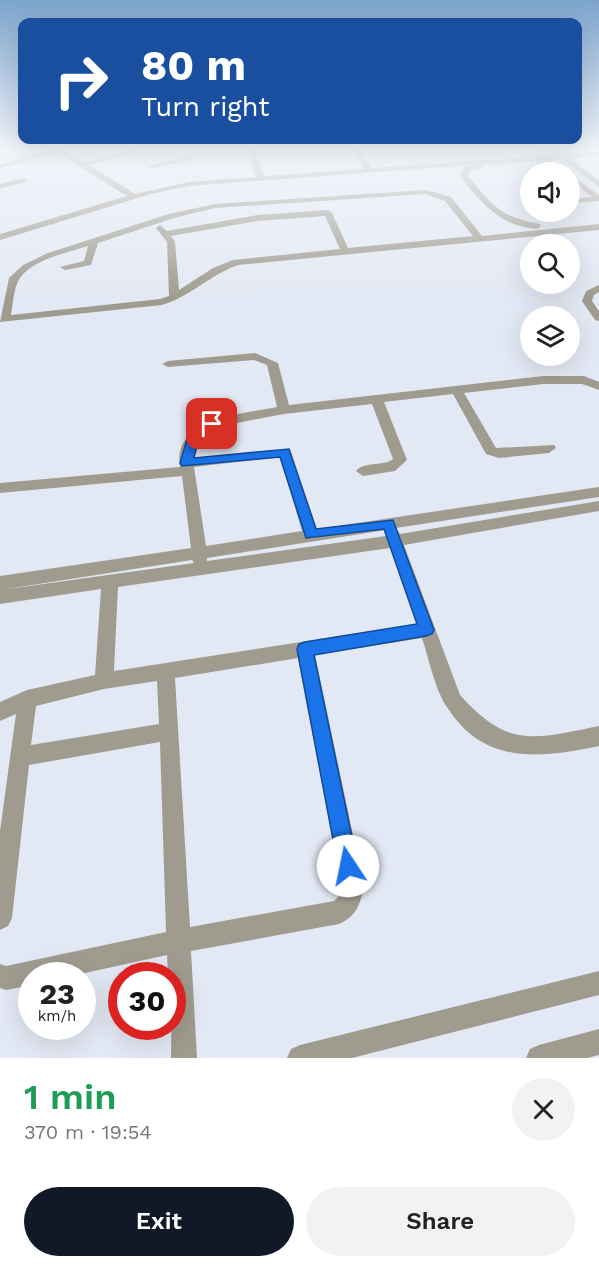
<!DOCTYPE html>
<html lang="en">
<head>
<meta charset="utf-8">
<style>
  body { margin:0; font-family:"Work Sans",sans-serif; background:#f2f2f2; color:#222; height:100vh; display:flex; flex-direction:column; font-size:22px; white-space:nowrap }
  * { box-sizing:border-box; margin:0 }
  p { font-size:20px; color:#767676 }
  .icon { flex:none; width:33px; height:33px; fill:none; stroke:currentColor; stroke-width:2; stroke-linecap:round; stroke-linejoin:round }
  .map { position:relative; height:1058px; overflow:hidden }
  .drawer { display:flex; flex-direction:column; background:#fff; flex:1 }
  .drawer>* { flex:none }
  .banner { position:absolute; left:18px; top:18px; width:564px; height:126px; border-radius:12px; box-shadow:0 6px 24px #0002; background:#1a4fa0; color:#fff; overflow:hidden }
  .tools { position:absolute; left:520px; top:162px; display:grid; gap:12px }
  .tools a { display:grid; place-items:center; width:60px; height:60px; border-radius:50%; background:#fff; box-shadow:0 6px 24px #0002; font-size:30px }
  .speed { position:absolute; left:18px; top:962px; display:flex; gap:12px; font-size:30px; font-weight:700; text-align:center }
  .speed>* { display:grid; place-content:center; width:78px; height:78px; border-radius:50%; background:#fff; box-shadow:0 6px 24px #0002; line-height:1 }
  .speed small { font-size:15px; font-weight:400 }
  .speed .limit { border:9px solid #d22; background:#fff; color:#111 }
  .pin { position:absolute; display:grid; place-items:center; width:51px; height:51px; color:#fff; margin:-26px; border-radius:12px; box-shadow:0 3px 9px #0006 }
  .me { position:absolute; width:66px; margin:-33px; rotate:349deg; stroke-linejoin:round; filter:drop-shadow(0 0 4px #0008) }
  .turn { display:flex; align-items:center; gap:21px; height:126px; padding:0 24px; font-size:27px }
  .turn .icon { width:78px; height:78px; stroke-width:2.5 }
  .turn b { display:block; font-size:42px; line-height:51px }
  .round { display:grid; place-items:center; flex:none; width:63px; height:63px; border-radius:32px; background:#f2f2f2 }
  .overview { display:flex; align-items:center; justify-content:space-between; height:102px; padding:0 24px }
  h1 { font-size:36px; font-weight:600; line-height:45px; color:#1e9e55 }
  .button { display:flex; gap:12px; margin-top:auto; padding:12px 24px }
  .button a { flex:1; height:69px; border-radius:36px; background:#111827; color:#fff; font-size:24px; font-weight:600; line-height:69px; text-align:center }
  .button a+a { background:#f2f2f2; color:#222 }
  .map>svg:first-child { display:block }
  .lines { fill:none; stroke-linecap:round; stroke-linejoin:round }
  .minor { fill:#9f9c8f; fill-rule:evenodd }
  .route { fill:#1a73e8; stroke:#114b97; stroke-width:1.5 }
</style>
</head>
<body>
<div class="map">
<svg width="599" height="1058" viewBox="0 0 599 1058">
  <rect width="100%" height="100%" fill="#e3e9f4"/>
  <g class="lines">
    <path class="minor" d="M51,150H64L84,162L129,150H141L89,165L135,194L189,182L256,177L248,150H255L264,176L364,169L352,150H359L371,168L557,155L560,152L565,154L599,152V156L570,158L599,181V187L562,159L544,160L558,163L569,172C559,172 550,166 539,164V161L482,165V168L470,170L468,176C493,206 500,217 540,224L541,226L537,229C501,227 481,203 460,176L464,167L472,165L189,186L151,194L0,240V234L127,196L58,153L0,168V164Z
      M190,150H197L190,161L152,168L148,166L185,157Z
      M570,174L599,195V201L570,203V199L592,197L570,180Z
      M24,178L27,182L0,188V184Z
      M425,190L451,197L482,236L599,224V230L238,265C210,275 189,297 162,305L0,322L9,278L23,265L48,253L169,214L215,204ZM425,194L445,201L473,236L348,248L332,213L328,210L258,215L167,231L160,225L156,228L167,242L169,296L160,299L11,315C13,304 14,286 20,278C33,259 67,253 88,246L84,261L60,267L65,270L91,265L98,243L174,218L215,208ZM325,216L340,249L233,260L213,268L179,290L175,242L171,236L258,221Z
      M599,285V292L594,295L592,301L599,311V321L595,320L582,301L586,291Z
      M255,353L278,363L289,405L543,376H584L599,382V390L582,384H543L464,393L496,448L554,445L556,448L549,453L499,458L486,454L453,394L384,402L407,460L395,471L363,476L356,471C364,461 382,467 393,459L372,404L284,414L216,427L198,441L193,458L290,449L317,529L599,487V497L396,528L400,534L599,501V511L404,545L460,695C508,749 534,739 599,726V746C541,758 484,766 447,707C435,690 429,659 422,638L315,655L364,887C360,904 357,916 339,924L191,951L197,1058H171L172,975H168L167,955L76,975H32V985L6,990L0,988V964L6,966L166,932L160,742L29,765L12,918L8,926L0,930V831L16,714L0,721V702L27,690L95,675L101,589L0,604V590L194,563L192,560L0,590V576L191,548L182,476L0,493V483L180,467C172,417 243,414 277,407L267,365L254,360L168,367L162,364L168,361ZM280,457L302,531L206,546L194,467ZM386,530V536L207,561V558ZM390,548L417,624L114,671L118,587ZM298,658L342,887L339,896L334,901L190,927L175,678ZM157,681L159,724L31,745L36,706L104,689Z
      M599,971V995L352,1058H287L291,1049L300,1045Z
      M599,1029V1055L587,1058H526L530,1049L539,1045Z"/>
  </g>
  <linearGradient id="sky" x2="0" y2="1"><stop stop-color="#7da4cd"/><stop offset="0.5" stop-color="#f2f5fa"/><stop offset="1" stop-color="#f2f5fa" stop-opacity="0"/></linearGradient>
  <rect width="599" height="298" fill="url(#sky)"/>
  <path class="route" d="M212,421L217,424L198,441L194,458L289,449L316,529L393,520L434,630L432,634L426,636L314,655L358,866L356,873L348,876L341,873L338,866L297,649L299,644L305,642L417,624L384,529L306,538L280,457L182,466L180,463L188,436Z"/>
</svg>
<div class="tools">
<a><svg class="icon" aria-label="sound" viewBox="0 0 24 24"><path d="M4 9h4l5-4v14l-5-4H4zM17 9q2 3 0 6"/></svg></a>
<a><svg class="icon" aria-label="search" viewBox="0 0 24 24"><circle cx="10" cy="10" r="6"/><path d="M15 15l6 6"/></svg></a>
<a><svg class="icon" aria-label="layers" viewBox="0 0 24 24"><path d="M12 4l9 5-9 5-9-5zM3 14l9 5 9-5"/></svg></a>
</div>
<div class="speed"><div>23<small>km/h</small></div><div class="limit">30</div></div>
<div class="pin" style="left:212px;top:424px;background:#d93025"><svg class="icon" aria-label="arrive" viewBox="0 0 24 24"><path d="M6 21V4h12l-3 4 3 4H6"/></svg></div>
<svg class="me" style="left:348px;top:866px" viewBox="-20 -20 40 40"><circle r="19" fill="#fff"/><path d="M0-13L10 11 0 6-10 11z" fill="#1a73e8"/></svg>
<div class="banner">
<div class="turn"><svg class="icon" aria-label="right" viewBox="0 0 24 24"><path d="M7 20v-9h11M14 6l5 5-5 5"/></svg><div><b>80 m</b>Turn right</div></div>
</div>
</div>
<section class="drawer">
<div class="overview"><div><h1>1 min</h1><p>370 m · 19:54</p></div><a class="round"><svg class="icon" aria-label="close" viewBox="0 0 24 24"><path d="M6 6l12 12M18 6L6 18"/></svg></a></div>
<div class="button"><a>Exit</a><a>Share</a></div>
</section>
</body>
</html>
